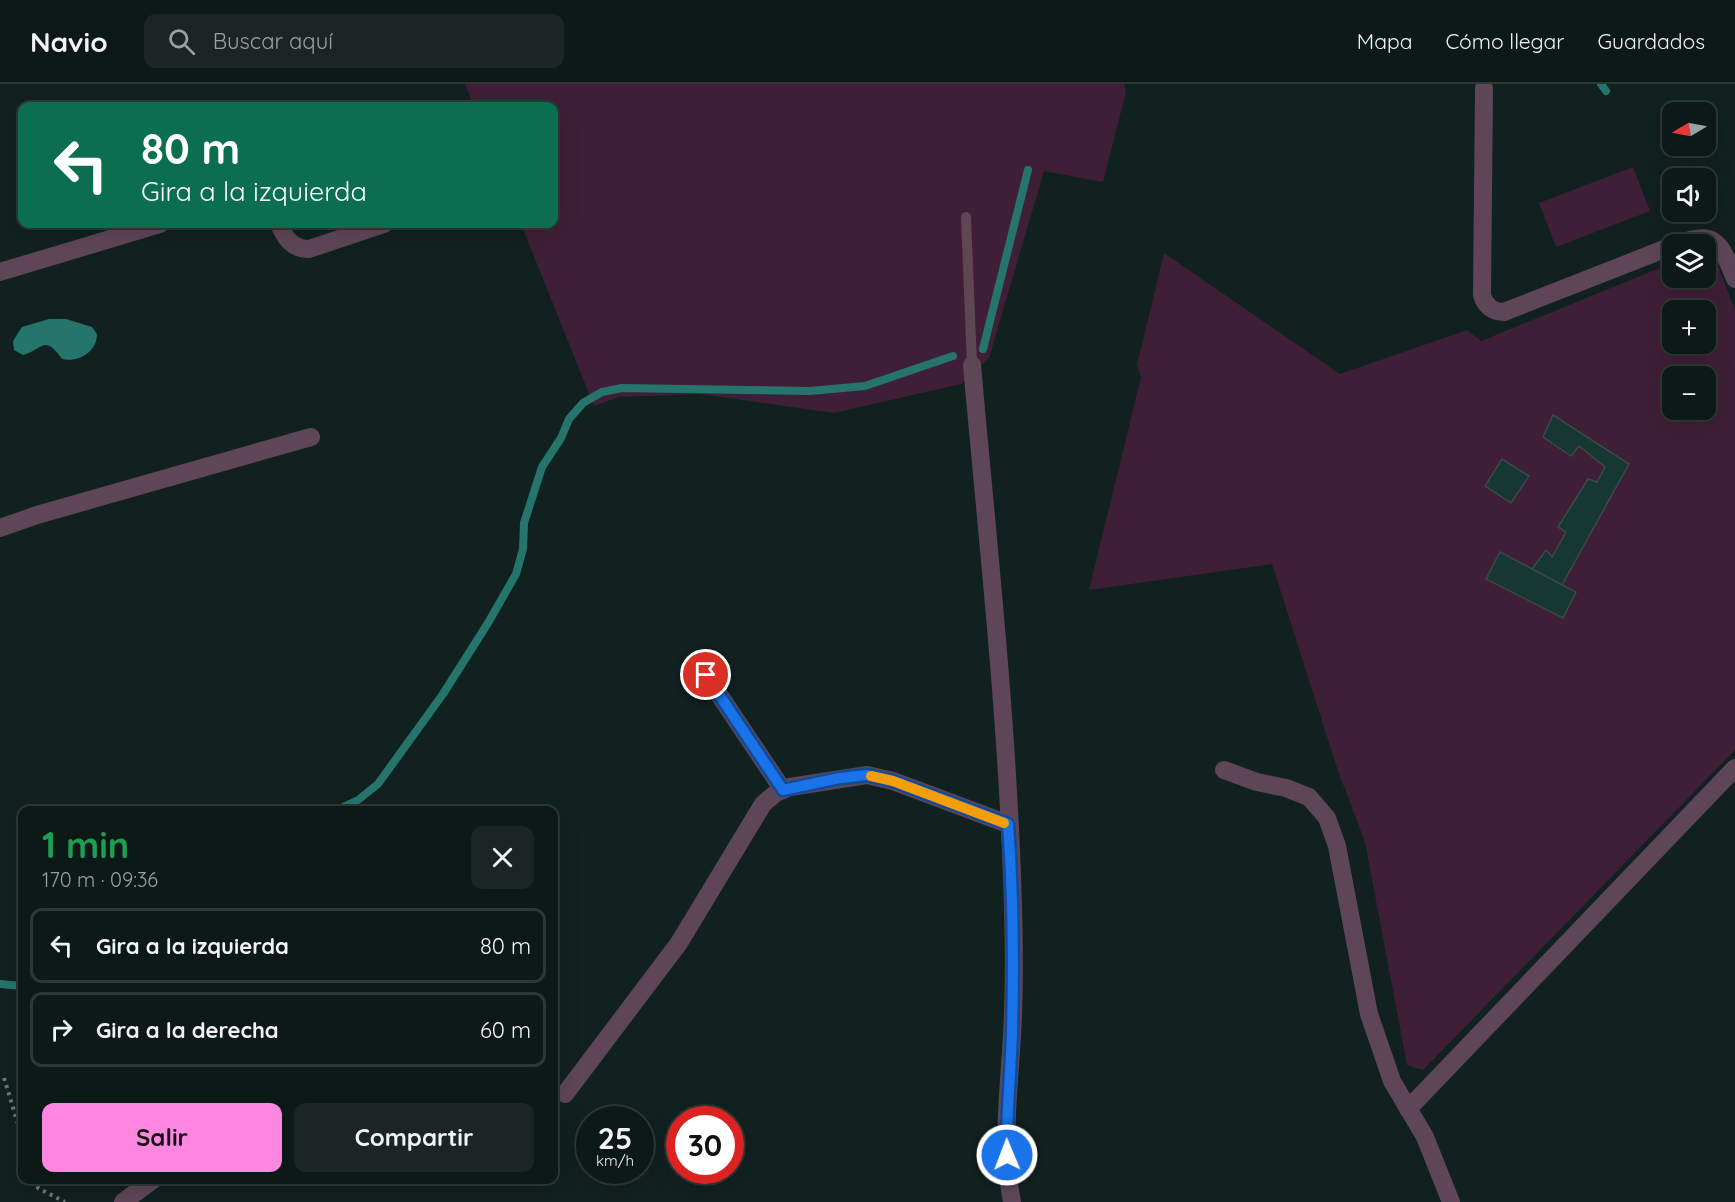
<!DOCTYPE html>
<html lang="es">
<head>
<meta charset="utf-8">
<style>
  body { margin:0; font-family:Quicksand,sans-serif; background:#1b2624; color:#f1f3f6; height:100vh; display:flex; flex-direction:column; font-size:22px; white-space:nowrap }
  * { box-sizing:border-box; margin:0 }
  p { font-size:20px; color:#9aa0a1 }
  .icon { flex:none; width:33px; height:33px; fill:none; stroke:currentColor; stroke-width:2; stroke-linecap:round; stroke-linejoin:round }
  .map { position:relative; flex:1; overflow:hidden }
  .details { position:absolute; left:18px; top:722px; width:540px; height:378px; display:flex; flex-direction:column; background:#0d1917; border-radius:12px; box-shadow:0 6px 24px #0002,0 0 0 2px #2d3836 }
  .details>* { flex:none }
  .top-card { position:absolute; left:18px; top:18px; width:540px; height:126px; border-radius:12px; box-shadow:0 6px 24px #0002,0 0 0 2px #2d3836; background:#0b6e4f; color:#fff; overflow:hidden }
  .needle { width:39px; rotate:260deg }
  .buttons { position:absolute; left:1662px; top:18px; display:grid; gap:12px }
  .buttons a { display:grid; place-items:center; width:54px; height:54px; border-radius:12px; background:#0d1917; box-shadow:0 6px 24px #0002,0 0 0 2px #2d3836; font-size:30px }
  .speed { position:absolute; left:576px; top:1022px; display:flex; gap:12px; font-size:30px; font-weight:700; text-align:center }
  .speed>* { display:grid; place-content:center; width:78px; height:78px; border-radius:50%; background:#0d1917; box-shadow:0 6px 24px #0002,0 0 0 2px #2d3836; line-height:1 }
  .speed small { font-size:15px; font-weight:400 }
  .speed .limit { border:9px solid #d22; background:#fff; color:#111 }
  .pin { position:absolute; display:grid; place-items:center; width:51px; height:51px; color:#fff; margin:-26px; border:3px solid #fff; border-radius:50%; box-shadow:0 2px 6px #0007 }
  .me { position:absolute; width:66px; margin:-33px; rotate:359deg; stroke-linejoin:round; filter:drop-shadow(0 0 4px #0008) }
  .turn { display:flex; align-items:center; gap:21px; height:126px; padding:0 24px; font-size:27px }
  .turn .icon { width:78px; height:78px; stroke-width:2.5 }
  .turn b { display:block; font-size:42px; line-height:51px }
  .round { display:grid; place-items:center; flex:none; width:63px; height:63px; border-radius:12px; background:#1b2624 }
  .head { display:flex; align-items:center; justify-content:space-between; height:102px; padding:0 24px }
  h1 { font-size:36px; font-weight:700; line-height:45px; color:#1e9e55 }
  .cta { display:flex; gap:12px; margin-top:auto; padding:12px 24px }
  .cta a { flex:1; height:69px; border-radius:12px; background:#fd86e1; color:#111; font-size:24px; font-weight:700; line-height:69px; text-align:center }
  .cta a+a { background:#1b2624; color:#f1f3f6 }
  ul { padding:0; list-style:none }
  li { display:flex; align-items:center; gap:18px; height:75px; margin:0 12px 9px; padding:0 12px; border:3px solid #2d3836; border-radius:12px }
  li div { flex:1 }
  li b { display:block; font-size:22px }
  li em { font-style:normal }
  header { display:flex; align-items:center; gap:36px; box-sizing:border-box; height:84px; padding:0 30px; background:#0d1917; border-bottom:2px solid #2d3836 }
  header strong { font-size:28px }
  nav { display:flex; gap:33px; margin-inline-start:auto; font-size:21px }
  .search { width:420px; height:54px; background:#1b2624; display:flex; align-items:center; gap:15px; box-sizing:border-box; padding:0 21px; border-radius:12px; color:#9aa0a1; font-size:22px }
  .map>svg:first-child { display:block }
  .green { fill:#3f1f37; fill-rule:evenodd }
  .water { fill:#26756d }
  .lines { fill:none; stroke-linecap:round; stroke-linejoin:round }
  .stream { stroke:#26756d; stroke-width:8 }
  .building { fill:#173733; stroke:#3a4a48; stroke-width:1.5 }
  .path { stroke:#6c7977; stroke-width:4; stroke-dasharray:3 4.5; stroke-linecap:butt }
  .lane { stroke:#5e4657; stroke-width:10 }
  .street { stroke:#5e4657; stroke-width:18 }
  .route-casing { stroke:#114b97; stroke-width:15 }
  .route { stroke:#1a73e8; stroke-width:10 }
  .slow { stroke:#f59e0b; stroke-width:10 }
</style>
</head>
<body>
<header>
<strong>Navio</strong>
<div class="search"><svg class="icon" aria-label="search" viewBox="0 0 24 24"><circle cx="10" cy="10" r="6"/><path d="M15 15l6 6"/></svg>Buscar aquí</div>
<nav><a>Mapa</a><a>Cómo llegar</a><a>Guardados</a></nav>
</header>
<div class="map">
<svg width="1735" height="1118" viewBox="0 0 1735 1118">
  <rect width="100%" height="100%" fill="#11211f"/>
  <path class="green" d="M465,0H1124L1126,8L1103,98L1044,87L989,274L961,300L834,329L700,310L619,313L594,322L521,140H554V22H474Z
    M1633,83L1650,127L1556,163L1539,119Z
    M1164,169L1340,290L1467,246L1481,257L1672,179V194H1706V169H1713L1735,226V666L1423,986L1407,981L1365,758L1338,687L1272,480L1089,506L1141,293L1137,281ZM1672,226H1706V260H1672ZM1672,292H1706V326H1672Z"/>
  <path class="water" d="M49,235H66L92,243L97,250C97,268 78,279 62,275C44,250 44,265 23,271L14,266L13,257L22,243Z"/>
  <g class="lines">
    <path class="stream" d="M1601,0L1606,7
      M983,265L1028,86
      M337,726L358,716L378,700L443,610L488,539L516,490L523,465L524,439L542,383L561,354L569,335L583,319L602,308L622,304L810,307L865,302L953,272
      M0,900L22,902"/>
  </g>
  <path class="building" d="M1553,331L1629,380L1562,501L1532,485L1546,466L1552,473L1566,448L1558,443L1588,395L1597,398L1605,383L1579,362L1571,372L1543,353Z
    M1502,375L1529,392L1511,419L1485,402Z
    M1500,468L1576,508L1563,534L1486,495Z"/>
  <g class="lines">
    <path class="path" d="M4,994L22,1053
      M36,1095L38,1104L65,1118"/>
    <path class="lane" d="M966,133L972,281"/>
    <path class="street" d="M1484,4L1482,211C1485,222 1493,228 1504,228L1672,162
      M279,140C285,154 292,165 309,165L384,140
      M1677,160C1717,145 1721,161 1735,195
      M0,188L160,140
      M972,281C987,451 1006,622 1012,792C1014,844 1015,899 1012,951C1009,1007 1001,1062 1012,1118
      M0,444L37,431L311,353
      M706,591L783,706
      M1224,686L1257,698L1286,704L1309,713L1327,734L1337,762L1369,930L1392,997L1425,1053L1451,1118
      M565,1010L679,859L763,720L776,709L790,703L867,691L893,697L1008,740
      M1408,1025L1735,684
      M123,1118L154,1095"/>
  </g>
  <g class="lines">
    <defs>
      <path id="route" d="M706,591L783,706L840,694L867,691L893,697L1008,740C1013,809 1014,878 1012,947C1011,989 1006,1029 1007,1071"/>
    </defs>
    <use href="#route" class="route-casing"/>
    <use href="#route" class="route"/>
    <path class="slow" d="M871,692L893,697L1004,739"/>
  </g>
</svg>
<div class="buttons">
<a><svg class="needle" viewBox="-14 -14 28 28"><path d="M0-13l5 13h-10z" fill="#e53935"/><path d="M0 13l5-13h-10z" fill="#9aa0a1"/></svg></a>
<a><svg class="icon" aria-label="sound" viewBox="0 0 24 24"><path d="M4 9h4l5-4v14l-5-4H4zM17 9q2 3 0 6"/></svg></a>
<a><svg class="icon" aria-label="layers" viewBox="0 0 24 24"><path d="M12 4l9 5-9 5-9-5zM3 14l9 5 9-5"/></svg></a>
<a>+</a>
<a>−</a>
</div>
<div class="speed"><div>25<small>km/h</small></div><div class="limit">30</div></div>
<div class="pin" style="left:706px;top:591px;background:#d93025"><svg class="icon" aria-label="arrive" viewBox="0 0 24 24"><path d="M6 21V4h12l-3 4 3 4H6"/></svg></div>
<svg class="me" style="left:1007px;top:1071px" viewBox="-20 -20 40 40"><circle r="17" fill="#1a73e8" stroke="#fff" stroke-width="3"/><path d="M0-11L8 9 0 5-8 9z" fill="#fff"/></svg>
<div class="top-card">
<div class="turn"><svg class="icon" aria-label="left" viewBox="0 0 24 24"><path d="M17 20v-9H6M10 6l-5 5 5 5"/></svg><div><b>80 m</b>Gira a la izquierda</div></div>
</div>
<section class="details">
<div class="head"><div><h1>1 min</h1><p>170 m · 09:36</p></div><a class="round"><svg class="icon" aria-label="close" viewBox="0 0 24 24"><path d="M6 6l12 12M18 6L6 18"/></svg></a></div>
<ul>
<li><svg class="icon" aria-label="left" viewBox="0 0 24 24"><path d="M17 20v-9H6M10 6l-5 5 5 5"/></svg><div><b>Gira a la izquierda</b></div><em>80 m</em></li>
<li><svg class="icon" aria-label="right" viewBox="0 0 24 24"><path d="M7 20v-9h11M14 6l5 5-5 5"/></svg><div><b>Gira a la derecha</b></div><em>60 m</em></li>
</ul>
<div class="cta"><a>Salir</a><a>Compartir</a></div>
</section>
</div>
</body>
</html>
